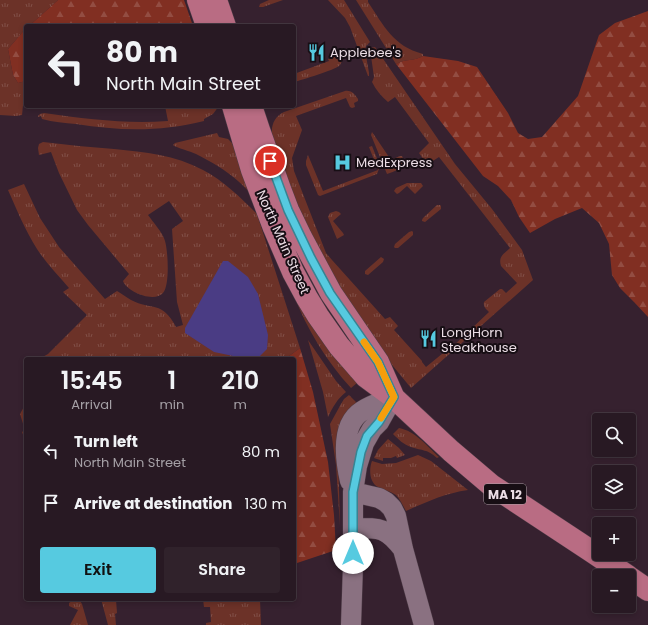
<!DOCTYPE html>
<html lang="en">
<head>
<meta charset="utf-8">
<style>
  body { margin:0; font-family:Poppins,sans-serif; background:#30222b; color:#f1f3f6; height:100vh; display:flex; flex-direction:column; font-size:15px; white-space:nowrap }
  * { box-sizing:border-box; margin:0 }
  p { font-size:13px; color:#a5a0a6 }
  .icon { flex:none; width:22px; height:22px; fill:none; stroke:currentColor; stroke-width:2; stroke-linecap:round; stroke-linejoin:round }
  .map { position:relative; flex:1; overflow:hidden }
  .sheet { position:absolute; left:24px; top:357px; width:272px; height:244px; display:flex; flex-direction:column; background:#281923; border-radius:4px; box-shadow:0 2px 6px #0003,0 0 0 1px #443841 }
  .sheet>* { flex:none }
  .hud { position:absolute; left:24px; top:24px; width:272px; height:84px; border-radius:4px; box-shadow:0 2px 6px #0003,0 0 0 1px #443841; background:#281923; color:#f1f3f6; overflow:hidden }
  .fabs { position:absolute; left:592px; top:413px; display:grid; gap:8px }
  .fabs a { display:grid; place-items:center; width:44px; height:44px; border-radius:4px; background:#281923; box-shadow:0 2px 6px #0003,0 0 0 1px #443841; font-size:20px }
  .pin { position:absolute; display:grid; place-items:center; width:34px; height:34px; color:#fff; margin:-17px; border:2px solid #fff; border-radius:50%; box-shadow:0 1px 4px #0007 }
  .me { position:absolute; width:44px; margin:-22px; rotate:0deg; stroke-linejoin:round; filter:drop-shadow(0 0 3px #0008) }
  .turn { display:flex; align-items:center; gap:14px; height:84px; padding:0 16px; font-size:18px }
  .turn .icon { width:52px; height:52px; stroke-width:2.5 }
  .turn b { display:block; font-size:28px; line-height:34px }
  .eta { display:flex; justify-content:space-evenly; align-items:center; height:68px; text-align:center }
  .eta b { font-size:24px; font-weight:600; line-height:28px }
  .action { display:flex; gap:8px; margin-top:auto; padding:8px 16px }
  .action a { flex:1; height:46px; border-radius:4px; background:#56cae0; color:#111; font-size:16px; font-weight:600; line-height:46px; text-align:center }
  .action a+a { background:#30222b; color:#f1f3f6 }
  ul { padding:0; list-style:none }
  li { display:flex; align-items:center; gap:12px; height:52px; padding:0 16px }
  li div { flex:1 }
  li b { display:block; font-size:15px }
  li em { font-style:normal }
  .map>svg:first-child { display:block }
  .grass { fill:url(#grass-tufts) }
  .forest { fill:url(#forest-firs) }
  .water { fill:#4a3c84 }
  .lines { fill:none; stroke-linecap:round; stroke-linejoin:round }
  .minor-casing { stroke:#4e3d48; stroke-width:21 }
  .major-casing { stroke:#4e3d48; stroke-width:23 }
  .minor { stroke:#8a7181; stroke-width:20 }
  .major { stroke:#b96c83; stroke-width:22 }
  .route-casing { stroke:#388392; stroke-width:10 }
  .route { stroke:#56cae0; stroke-width:7 }
  .slow { stroke:#f59e0b; stroke-width:7 }
  .labels { text-anchor:middle; dominant-baseline:central; stroke-width:4; stroke-linejoin:round; paint-order:stroke }
  .shield { fill:#170e14; stroke:#ab9fa6; stroke-width:1 }
  .shield-label { font-size:12px; font-weight:bold; fill:#ebdde5 }
  .poi-label { font-size:13px; fill:#ebdde5; stroke:#170e14; text-anchor:start }
  .street-label { font-size:13px; fill:#ebdde5; stroke:#170e14 }
</style>
</head>
<body>
<div class="map">
<svg width="648" height="625" viewBox="0 0 648 625">
  <defs>
    <pattern id="grass-tufts" width="24" height="20" patternUnits="userSpaceOnUse"><rect width="24" height="20" fill="#6c3228"/><path d="M3 7l-1-3M5 7V3M7 7l1-3M15 17l-1-3M17 17v-4M19 17l1-3" fill="none" stroke="#814f47"/></pattern>
    <pattern id="forest-firs" width="22" height="20" patternUnits="userSpaceOnUse"><rect width="22" height="20" fill="#812f22"/><path d="M5 1l3.5 6h-7zM16 11l3.5 6h-7z" fill="#934d42"/></pattern>
  </defs>
  <rect width="100%" height="100%" fill="#36212f"/>
  <path class="grass" d="M0,0H58L29,26H26V28L8,49L13,75L18,83L26,81V99C22,103 23,110 22,115L16,116L0,115Z
    M269,0H283L263,7H259L260,4Z
    M328,0H344L370,42L366,46L365,50L369,73V76H368L350,27L345,18Z
    M356,0H368V2C384,26 393,46 423,54V56C415,61 404,59 396,64Z
    M375,47L455,164L492,209L522,250L533,280L411,388L374,343L336,285L296,201L272,134C271,125 275,116 284,112L345,91C352,90 355,95 358,99V101L354,103L355,107L352,108L350,107L346,98L296,116L302,130L292,158L294,171L326,253L332,260L385,319L390,317L398,326L394,330L422,361V362L426,367L448,349L449,350L489,312C486,309 483,307 484,302L500,289H502L506,293L517,283L501,266C498,256 504,254 510,248L439,157L428,164L426,163L419,153L429,143L395,97L388,102C381,96 376,90 372,82L373,80L374,77L370,49L371,48Z
    M342,54C343,58 342,63 339,66C334,70 302,80 294,82V74L329,61L328,59Z
    M165,106H219L213,114L204,119V121C160,132 120,131 76,124C65,123 53,122 42,119L41,116L38,117V116L40,114L44,113C87,119 125,124 168,121Z
    M372,132L391,160L400,156H402C408,169 396,170 387,174L371,135Z
    M217,133L219,137L228,139L232,143L251,194C247,190 243,185 238,181C226,170 210,161 196,154C190,151 177,148 173,145L175,143Z
    M43,142C67,145 90,147 114,149C145,152 175,155 203,170C224,181 241,198 257,214L300,348L285,359H150L146,358L135,359H39L48,354L87,315L63,292L69,288C58,275 46,263 37,249C25,230 17,210 8,190L24,184L40,218L59,247L105,299L117,291C122,294 126,297 131,300C152,311 162,300 176,327L183,325L177,302L172,229L183,221L169,201L148,215C153,222 163,233 165,241C168,251 170,285 163,293C154,303 127,292 123,281L129,274L88,225L77,210L59,173L51,152L39,155L38,148L39,144Z
    M372,146L380,166L377,174L320,196L318,195L306,165V161L308,155L323,191L378,170L369,147Z
    M407,183H421L423,186L415,194L407,186L399,193L397,194L394,191L396,188Z
    M437,205H440L441,206V209L425,222L422,221V220L423,218Z
    M336,211L339,212L341,214L333,221L343,233L344,235L337,239L328,217L330,213Z
    M412,231L413,232V235L398,248H395L394,247L395,244L409,232Z
    M381,257L384,259L383,262L368,275L365,274V271Z
    M294,296L354,379L357,383L351,388C327,362 307,329 294,296Z
    M308,340L336,381L346,392C337,399 333,407 328,417L323,392Z
    M349,395L356,402L338,452L340,526L336,465L330,424L341,404L344,399Z
    M26,403V442L22,432L25,430L20,414Z
    M399,428C415,431 427,446 439,457L437,458C427,449 423,451 411,447C404,445 398,439 393,434Z
    M388,439L399,448L405,455L397,458L396,456L391,458H383V461L374,458L378,450Z
    M418,455L431,461L468,490C446,493 426,502 406,511C403,506 400,499 396,495C390,491 384,490 378,487C369,482 369,469 372,461L382,464L396,463Z
    M75,599L80,601L82,604L88,625H70L78,610L69,606V603Z
    M101,599H124L116,600L117,613L115,614L116,625H108Z
    M203,599H260L261,625H206V623L211,622L210,607H204Z"/>
  <path class="forest" d="M58,0H184L193,26H29Z
    M648,11V317L634,302L620,288L612,275L609,244L599,223L582,208L555,219L530,233L519,217L511,200L498,186L483,176L396,64C404,59 415,61 423,56L458,61L477,67L508,113L518,133L528,139L542,137L578,96L599,35L615,23Z
    M26,28V81L18,83L13,75L8,49Z
    M300,348L313,392L328,462L334,515L336,550L294,564V359H285Z"/>
  <path class="water" d="M223,261H228L248,277L258,294L268,335L267,349L260,356L238,357L214,352L185,333V328Z"/>
  <g class="lines">
    <defs>
      <path id="minor" d="M350,481C345,459 340,425 362,411C371,405 383,401 393,397
        M353,492L379,498L386,502L392,508L396,516L403,549L424,625
        M353,528C380,528 386,527 403,549
        M351,625L353,565V492L357,466L364,443L372,429L379,422L393,397"/>
      <path id="major" d="M198,0L207,26
        M216,0L225,26
        M233,106L243,140L252,170L274,228L293,272L307,298L318,316L339,346L366,377L393,397L451,451L491,485L591,551L628,576
        M251,106L259,130L280,189L288,210L301,237L331,293L378,362L393,396
        M629,577L648,590"/>
    </defs>
    <use href="#minor" class="minor-casing"/>
    <use href="#major" class="major-casing"/>
    <use href="#minor" class="minor"/>
    <use href="#major" class="major"/>
  </g>
  <g class="lines">
    <defs>
      <path id="route" d="M270,161L288,210L311,258L330,293L378,362L394,397L379,422L367,436L361,452L353,492V553"/>
    </defs>
    <use href="#route" class="route-casing"/>
    <use href="#route" class="route"/>
    <path class="slow" d="M364,342L378,362L394,397L381,418"/>
  </g>
  <defs>
    <symbol id="restaurant-bare" viewBox="-9 -9 18 18"><path d="M-5-6h1v4h1v-4h1v4h1v-4h1v5L-1.5 .5V6h-2V.5L-5-1ZM5-6V6H3V1.5H1.5Q1.5-4 5-6Z" fill="#56cae0" stroke="#170e14" stroke-width="2.5" paint-order="stroke"/></symbol>
    <symbol id="hospital-bare" viewBox="-9 -9 18 18"><path d="M-5-5h3v3.5h4V-5h3V5h-3V1.5h-4V5h-3Z" fill="#56cae0" stroke="#170e14" stroke-width="2.5" paint-order="stroke"/></symbol>
  </defs>
  <g fill-rule="evenodd">
    <use href="#restaurant-bare" x="304" y="40" width="25" height="25"/>
    <use href="#hospital-bare" x="330" y="150" width="25" height="25"/>
    <use href="#restaurant-bare" x="416" y="326" width="25" height="25"/>
  </g>
  <g class="labels">
    <rect class="shield" x="484" y="484" width="42" height="20" rx="3"/>
    <g class="shield-label">
      <text x="505" y="494">MA 12</text>
    </g>
    <g class="poi-label">
      <text x="330" y="52">Applebee's</text>
      <text x="356" y="162">MedExpress</text>
      <text x="441" y="332">LongHorn<tspan x="441" dy="15">Steakhouse</tspan></text>
    </g>
    <g class="street-label">
      <text transform="translate(283 242) rotate(66)">North Main Street</text>
    </g>
  </g>
</svg>
<div class="fabs">
<a><svg class="icon" aria-label="search" viewBox="0 0 24 24"><circle cx="10" cy="10" r="6"/><path d="M15 15l6 6"/></svg></a>
<a><svg class="icon" aria-label="layers" viewBox="0 0 24 24"><path d="M12 4l9 5-9 5-9-5zM3 14l9 5 9-5"/></svg></a>
<a>+</a>
<a>−</a>
</div>
<div class="pin" style="left:270px;top:161px;background:#d93025"><svg class="icon" aria-label="arrive" viewBox="0 0 24 24"><path d="M6 21V4h12l-3 4 3 4H6"/></svg></div>
<svg class="me" style="left:353px;top:553px" viewBox="-20 -20 40 40"><circle r="19" fill="#fff"/><path d="M0-13L10 11 0 6-10 11z" fill="#56cae0"/></svg>
<div class="hud">
<div class="turn"><svg class="icon" aria-label="left" viewBox="0 0 24 24"><path d="M17 20v-9H6M10 6l-5 5 5 5"/></svg><div><b>80 m</b>North Main Street</div></div>
</div>
<section class="sheet">
<div class="eta">
<div><b>15:45</b><p>Arrival</p></div>
<div><b>1</b><p>min</p></div>
<div><b>210</b><p>m</p></div>
</div>
<ul>
<li><svg class="icon" aria-label="left" viewBox="0 0 24 24"><path d="M17 20v-9H6M10 6l-5 5 5 5"/></svg><div><b>Turn left</b><p>North Main Street</p></div><em>80 m</em></li>
<li><svg class="icon" aria-label="arrive" viewBox="0 0 24 24"><path d="M6 21V4h12l-3 4 3 4H6"/></svg><div><b>Arrive at destination</b></div><em>130 m</em></li>
</ul>
<div class="action"><a>Exit</a><a>Share</a></div>
</section>
</div>
</body>
</html>
